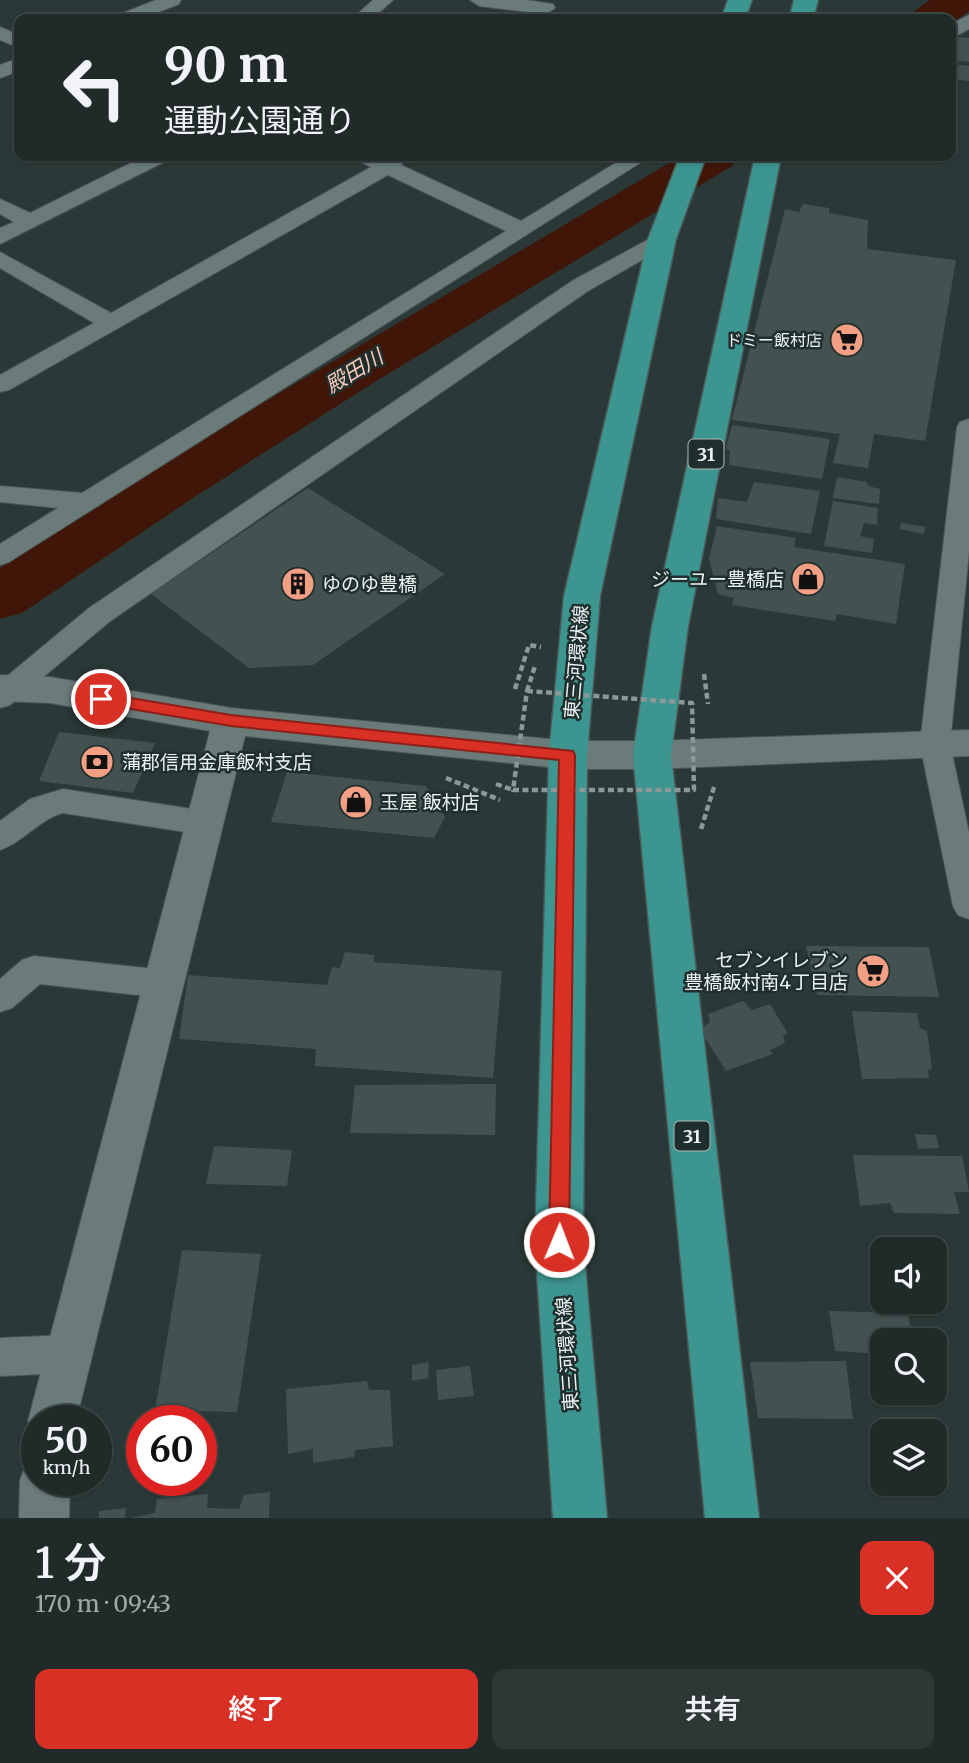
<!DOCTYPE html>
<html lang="ja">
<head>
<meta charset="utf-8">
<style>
  body { margin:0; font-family:Merriweather,"Noto Sans JP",serif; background:#2d3735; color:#f1f3f6; height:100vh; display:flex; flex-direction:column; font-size:26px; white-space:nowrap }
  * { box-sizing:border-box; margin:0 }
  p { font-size:23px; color:#a2a7a8 }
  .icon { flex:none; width:38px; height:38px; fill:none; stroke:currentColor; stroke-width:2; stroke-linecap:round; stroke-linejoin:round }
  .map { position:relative; height:1518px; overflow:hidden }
  .panel { display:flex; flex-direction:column; background:#202b29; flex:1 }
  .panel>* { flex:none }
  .banner { position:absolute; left:14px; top:14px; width:942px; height:147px; border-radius:14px; box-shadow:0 2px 5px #0004,0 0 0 2px #3d4746; background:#202b29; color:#f1f3f6; overflow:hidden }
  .tools { position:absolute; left:870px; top:1237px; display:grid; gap:14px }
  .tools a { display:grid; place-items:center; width:77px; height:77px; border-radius:14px; background:#202b29; box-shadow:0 2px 5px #0004,0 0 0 2px #3d4746; font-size:35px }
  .speed { position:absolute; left:21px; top:1405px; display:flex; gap:14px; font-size:35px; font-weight:700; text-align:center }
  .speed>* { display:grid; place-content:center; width:91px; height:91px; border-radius:50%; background:#202b29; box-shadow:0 2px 5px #0004,0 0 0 2px #3d4746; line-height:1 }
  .speed small { font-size:18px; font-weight:400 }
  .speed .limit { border:10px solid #d22; background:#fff; color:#111 }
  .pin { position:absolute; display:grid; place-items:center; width:60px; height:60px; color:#fff; margin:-30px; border:4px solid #fff; border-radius:50%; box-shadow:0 2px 7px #0007 }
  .me { position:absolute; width:77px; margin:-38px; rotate:1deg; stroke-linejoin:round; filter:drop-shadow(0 0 5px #0008) }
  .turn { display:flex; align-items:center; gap:24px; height:147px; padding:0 35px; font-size:32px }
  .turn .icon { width:91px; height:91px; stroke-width:2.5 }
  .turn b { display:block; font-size:49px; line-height:60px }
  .round { display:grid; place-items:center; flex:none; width:74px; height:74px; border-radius:14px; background:#2d3735 }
  .head { display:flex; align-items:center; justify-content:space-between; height:119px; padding:0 35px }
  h1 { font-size:42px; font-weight:600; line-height:52px }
  .cta { display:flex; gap:14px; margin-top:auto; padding:14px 35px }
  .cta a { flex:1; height:80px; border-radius:14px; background:#d93025; color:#fff; font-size:28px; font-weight:600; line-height:80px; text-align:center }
  .cta a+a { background:#2d3735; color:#f1f3f6 }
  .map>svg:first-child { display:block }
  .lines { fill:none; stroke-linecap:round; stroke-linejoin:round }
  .river { fill:#401609; fill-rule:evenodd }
  .building { fill:#435250 }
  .minor-casing { stroke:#4a5756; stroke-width:2 }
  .tertiary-casing { stroke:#4a5756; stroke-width:2 }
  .primary-casing { stroke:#4a5756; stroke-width:3 }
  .path { stroke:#8c9897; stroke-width:4.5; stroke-dasharray:6 3.5; stroke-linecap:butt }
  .minor { fill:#6b7b79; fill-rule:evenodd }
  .tertiary { fill:#6b7b79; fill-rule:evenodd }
  .primary { fill:#3d9590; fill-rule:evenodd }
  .path-bridge { stroke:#8c9897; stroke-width:4.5; stroke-dasharray:6 3.5; stroke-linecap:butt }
  .route { fill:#d93025; stroke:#8d1f18; stroke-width:2 }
  .labels { text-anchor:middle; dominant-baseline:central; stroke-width:5; stroke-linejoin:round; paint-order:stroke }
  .far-poi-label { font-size:16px; fill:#ebf4f3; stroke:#202f2d; text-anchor:end }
  .shield { fill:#202f2d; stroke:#aeb9b8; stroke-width:2 }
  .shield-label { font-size:18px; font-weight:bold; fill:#ebf4f3 }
  .poi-label { font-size:19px; fill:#ebf4f3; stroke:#202f2d; text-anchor:start }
  .street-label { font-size:19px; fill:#ebf4f3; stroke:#202f2d }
  .water-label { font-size:21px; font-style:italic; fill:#fbcabb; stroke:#202f2d }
</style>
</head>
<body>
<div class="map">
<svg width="969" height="1518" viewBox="0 0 969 1518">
  <rect width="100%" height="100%" fill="#2a3937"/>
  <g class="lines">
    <path class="river" d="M930,0H969V11L950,25V19H910L916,10Z
      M681,156H739L732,166L373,383L196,496L22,613L0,619V568L244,414Z"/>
  </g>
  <path class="building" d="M951,36L969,38V62L950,60Z
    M950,64L969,66V81L950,79Z
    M803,204L829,208V213L868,220L867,249L956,260L925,441L874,434L868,468L833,463L840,434L732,420L785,209L799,212Z
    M732,425L830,439L822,479L729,465L730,451L726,449Z
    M837,477L867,482L868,486L880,489L879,504L833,498Z
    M754,482L820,491L811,534L716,519L718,498L747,502Z
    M308,488L445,574L313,665L249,668L151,594Z
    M833,501L878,508L877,525L864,523L860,536L874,539L872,553L824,546Z
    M901,523L926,527L923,534L900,529Z
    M717,526L796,538L794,547L905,564L896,624L837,614L835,621L732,605L734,598L718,594L709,558Z
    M59,732L155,743L133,793L39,781Z
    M287,772L426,786L445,817L434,838L271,822Z
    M806,946L929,947L939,997L817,995Z
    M345,952L374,955V962L502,971L493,1078L315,1066L316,1049L179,1039L188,975L327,985L332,967L340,968Z
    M743,1001L752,1010L770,1004L788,1034L783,1035L785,1043L770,1050L773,1054L726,1071L700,1030L710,1022L708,1014Z
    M852,1011L917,1013L920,1028L927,1031L932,1069L928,1070L929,1078L862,1079Z
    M496,1084L495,1135L350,1133L355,1085Z
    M915,1134L936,1135L939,1148L918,1149Z
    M214,1146L292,1150L287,1186L206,1184Z
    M853,1155L962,1156L969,1192H954L960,1214L894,1213L890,1203L860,1206Z
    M182,1250L261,1254L237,1412L155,1410Z
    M829,1311L908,1313L912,1340H882V1354L835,1351Z
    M846,1361L853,1419L758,1418L750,1362Z
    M429,1362L428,1378L412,1381V1365Z
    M470,1366L474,1396L438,1400L436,1370Z
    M367,1381L369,1390H390L393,1446L355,1450L354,1457L313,1463V1449L288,1454L286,1389Z
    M270,1492L269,1518H130L155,1513L157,1499L208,1494L207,1508L239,1509L244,1495Z
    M126,1508L125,1518H99V1511Z"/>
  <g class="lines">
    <defs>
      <path id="minor" d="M156,0H181L179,4L141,19H116L118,15Z
        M373,0H393L372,19H352Z
        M470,0H526L553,4L555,8L546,14L479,6Z
        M969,15V29L950,39V25Z
        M0,27L19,35V48L0,40Z
        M19,58V71L0,78V65Z
        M145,156H171L168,160L0,244V228L14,222L0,214V199L30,213Z
        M354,156H408L401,165L521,221L627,156H651L9,562L0,565V544L58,508L0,502V486L82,493L506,231L388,175L9,390L0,392V375L94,323L0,268V252L111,313L371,167L357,160Z
        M662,232L670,234L673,239L670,244L588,291L109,622L10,705L0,708V682L89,608L572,281Z
        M969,419V551L950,744L969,833V919L958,915L953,906L920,744L957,427L960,422Z
        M63,789L205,811L216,815L220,823L216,831L205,835L63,813C39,819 24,842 0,850V821L30,799Z
        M34,956L164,970L176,974L181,984L176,994L164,998L40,984L12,1008L0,1012V979L22,960Z
        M69,1335L83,1341L88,1354L83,1367L69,1373L0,1376V1338Z"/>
      <path id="tertiary" d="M0,675L50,677L231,708L568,741H652L969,730V756L652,769H568L245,736L76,1421H37V1439L28,1421L210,731L50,703L0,701Z
        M37,1458V1480H70L69,1518H19L20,1480L27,1462Z"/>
      <path id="primary" d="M728,0H752L745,19H721Z
        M794,0H818L813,19H789Z
        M680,156H706L676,239L600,596L587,755L583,1242L607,1518H553L535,1242L549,755L564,596L648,239Z
        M755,156H781L688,626L671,755L759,1518H705L633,755L652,626Z"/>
    </defs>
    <use href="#minor" class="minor-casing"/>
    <use href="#tertiary" class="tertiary-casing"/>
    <use href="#primary" class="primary-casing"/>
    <path class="path" d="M704,674L708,704
      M515,689L529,645L541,647
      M527,691L535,666
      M446,778L500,800
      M496,784L513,790
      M701,829L715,784"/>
    <use href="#minor" class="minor"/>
    <use href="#tertiary" class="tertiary"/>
    <use href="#primary" class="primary"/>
    <path class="path-bridge" d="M527,691L692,703L694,790H513Z"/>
  </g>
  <path class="route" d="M101,693L231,715L573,751L575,755L569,1242L566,1249L559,1251L552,1249L549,1242L559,760L231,726L96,703L94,699L96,695Z"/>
  <defs>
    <symbol id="supermarket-disc" viewBox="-11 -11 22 22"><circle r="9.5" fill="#f39f84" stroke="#202f2d"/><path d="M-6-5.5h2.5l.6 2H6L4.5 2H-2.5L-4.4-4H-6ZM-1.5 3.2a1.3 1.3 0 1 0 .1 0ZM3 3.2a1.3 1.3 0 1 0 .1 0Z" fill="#111"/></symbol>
    <symbol id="shop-disc" viewBox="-11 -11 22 22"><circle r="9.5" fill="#f39f84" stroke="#202f2d"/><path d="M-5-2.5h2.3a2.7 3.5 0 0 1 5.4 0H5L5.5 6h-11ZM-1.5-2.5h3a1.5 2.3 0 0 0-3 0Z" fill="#111"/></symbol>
    <symbol id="building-disc" viewBox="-11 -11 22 22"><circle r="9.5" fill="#f39f84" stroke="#202f2d"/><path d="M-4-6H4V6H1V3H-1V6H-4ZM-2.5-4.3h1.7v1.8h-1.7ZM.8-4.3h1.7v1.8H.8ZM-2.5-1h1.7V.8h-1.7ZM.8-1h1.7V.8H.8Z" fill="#111"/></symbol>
    <symbol id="bank-disc" viewBox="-11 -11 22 22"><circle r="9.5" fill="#f39f84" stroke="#202f2d"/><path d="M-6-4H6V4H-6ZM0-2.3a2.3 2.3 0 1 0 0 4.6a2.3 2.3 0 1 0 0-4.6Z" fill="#111"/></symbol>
  </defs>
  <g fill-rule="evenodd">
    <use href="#supermarket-disc" x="828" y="321" width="38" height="38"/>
    <use href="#shop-disc" x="789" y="560" width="38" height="38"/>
    <use href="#building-disc" x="279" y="565" width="38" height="38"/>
    <use href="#bank-disc" x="78" y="743" width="38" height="38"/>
    <use href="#shop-disc" x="337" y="783" width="38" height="38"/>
    <use href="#supermarket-disc" x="854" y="952" width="38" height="38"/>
  </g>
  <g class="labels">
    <g class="far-poi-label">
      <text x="822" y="340">ドミー飯村店</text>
    </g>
    <g class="shield">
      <rect x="688.5" y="439.5" width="35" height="29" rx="5"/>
      <rect x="674.5" y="1121.5" width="35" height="29" rx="5"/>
    </g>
    <g class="shield-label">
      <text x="706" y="454">31</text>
      <text x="692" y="1136">31</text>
    </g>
    <g class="poi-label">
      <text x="784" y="579" text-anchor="end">ジーユー豊橋店</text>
      <text x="322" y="584">ゆのゆ豊橋</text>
      <text x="122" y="762">蒲郡信用金庫飯村支店</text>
      <text x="380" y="802">玉屋 飯村店</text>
      <text x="848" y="960" text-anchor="end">セブンイレブン<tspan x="848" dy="22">豊橋飯村南4丁目店</tspan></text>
    </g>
    <g class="street-label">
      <text transform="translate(576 662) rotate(-85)">東三河環状線</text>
      <text transform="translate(567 1354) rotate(-94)">東三河環状線</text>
    </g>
    <g class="water-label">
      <text transform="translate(354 371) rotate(-31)">殿田川</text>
    </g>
  </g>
</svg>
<div class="tools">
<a><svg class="icon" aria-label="sound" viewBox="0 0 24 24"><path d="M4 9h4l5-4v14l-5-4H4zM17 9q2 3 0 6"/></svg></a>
<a><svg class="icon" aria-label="search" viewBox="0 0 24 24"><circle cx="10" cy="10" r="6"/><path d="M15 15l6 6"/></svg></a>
<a><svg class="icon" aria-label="layers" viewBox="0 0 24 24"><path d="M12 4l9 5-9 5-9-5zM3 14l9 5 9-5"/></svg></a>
</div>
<div class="speed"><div>50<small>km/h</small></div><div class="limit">60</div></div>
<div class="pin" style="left:101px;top:699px;background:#d93025"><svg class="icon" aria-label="arrive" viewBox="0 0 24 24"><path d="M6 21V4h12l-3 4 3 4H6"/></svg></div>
<svg class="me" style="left:559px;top:1242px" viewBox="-20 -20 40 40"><circle r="17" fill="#d93025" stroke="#fff" stroke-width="3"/><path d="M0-11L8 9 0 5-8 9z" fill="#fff"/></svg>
<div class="banner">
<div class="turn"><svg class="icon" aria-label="left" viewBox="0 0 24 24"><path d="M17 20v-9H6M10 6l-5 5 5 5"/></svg><div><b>90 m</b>運動公園通り</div></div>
</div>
</div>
<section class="panel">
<div class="head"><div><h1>1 分</h1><p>170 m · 09:43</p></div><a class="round" style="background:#d93025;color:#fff"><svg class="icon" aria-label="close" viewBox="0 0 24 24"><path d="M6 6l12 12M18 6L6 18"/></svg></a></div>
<div class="cta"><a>終了</a><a>共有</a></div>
</section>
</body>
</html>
